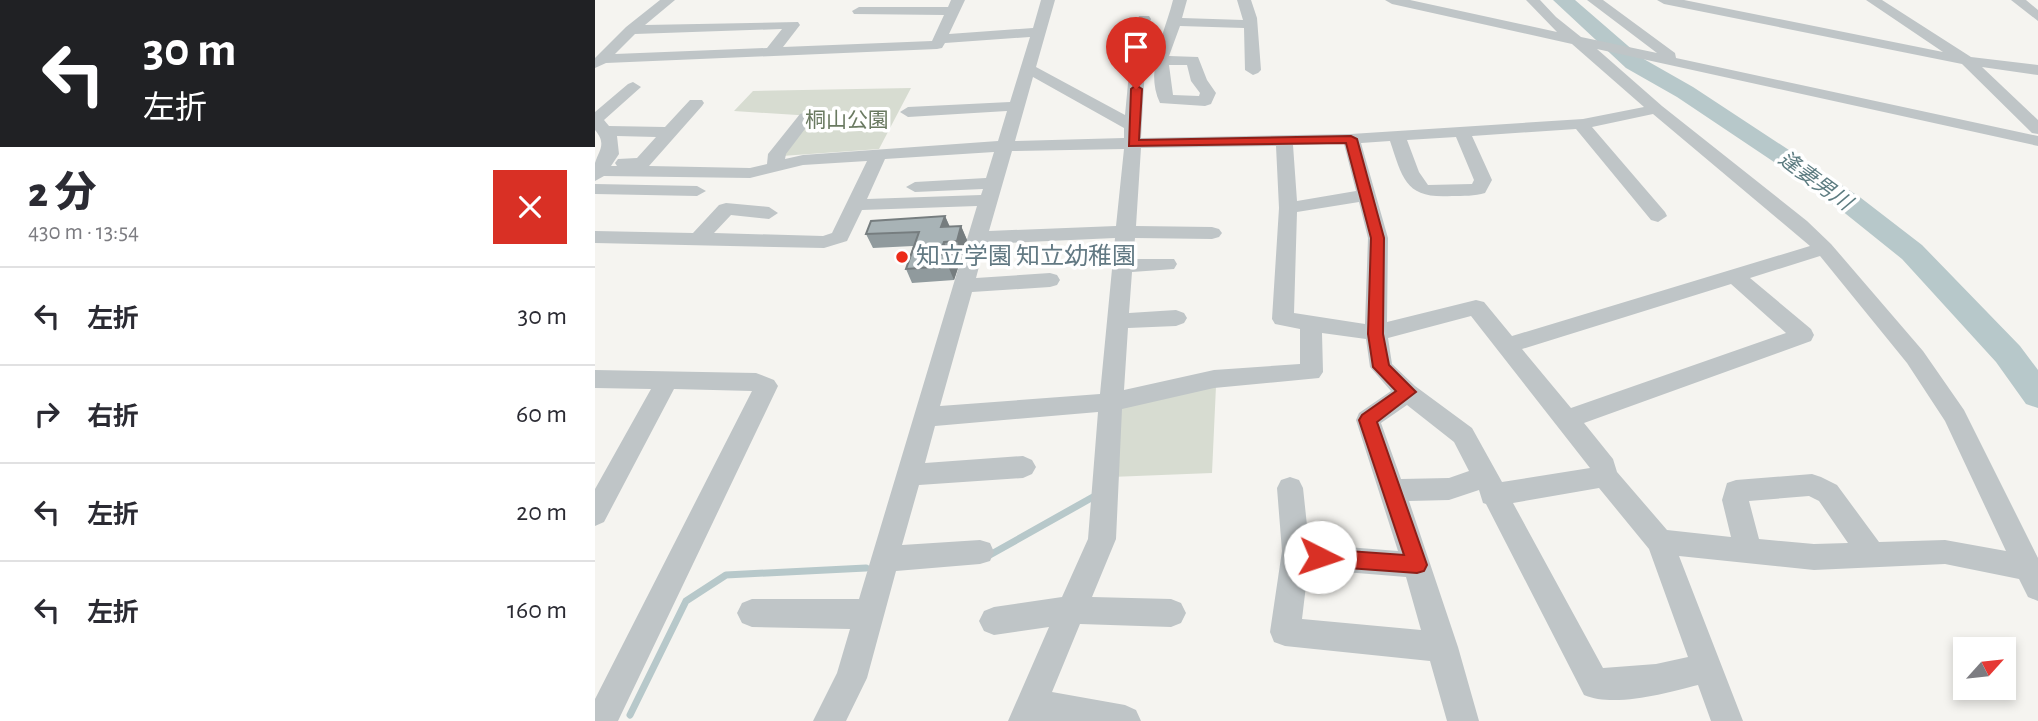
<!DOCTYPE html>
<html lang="ja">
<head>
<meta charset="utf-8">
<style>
  body { margin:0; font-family:"Alegreya Sans","Noto Sans JP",sans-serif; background:#f2f2f3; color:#2b2b33; height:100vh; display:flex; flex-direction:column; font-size:26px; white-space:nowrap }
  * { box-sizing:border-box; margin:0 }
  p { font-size:23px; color:#7c7c81 }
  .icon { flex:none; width:38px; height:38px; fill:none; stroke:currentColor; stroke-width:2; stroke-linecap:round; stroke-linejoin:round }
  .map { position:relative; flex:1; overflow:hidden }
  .sheet { display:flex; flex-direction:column; background:#fff; width:595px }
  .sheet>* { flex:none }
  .banner { background:#202124; color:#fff; overflow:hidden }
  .needle { width:46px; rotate:63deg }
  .tools { position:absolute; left:1358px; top:637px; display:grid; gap:14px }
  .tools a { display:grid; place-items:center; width:63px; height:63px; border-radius:0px; background:#fff; box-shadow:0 4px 10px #0003; font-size:35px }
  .pin { position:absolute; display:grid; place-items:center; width:60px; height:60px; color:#fff; margin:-72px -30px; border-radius:50% 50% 50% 0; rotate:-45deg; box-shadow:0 0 7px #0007 }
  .pin .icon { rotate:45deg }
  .me { position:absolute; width:77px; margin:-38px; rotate:94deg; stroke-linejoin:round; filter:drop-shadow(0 0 5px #0008) }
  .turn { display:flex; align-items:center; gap:24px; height:147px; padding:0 28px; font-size:32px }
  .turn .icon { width:91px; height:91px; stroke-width:2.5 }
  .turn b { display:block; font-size:49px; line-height:60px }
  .round { display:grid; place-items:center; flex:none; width:74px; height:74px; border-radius:0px; background:#f2f2f3 }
  .summary { display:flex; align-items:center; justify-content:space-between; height:119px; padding:0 28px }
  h1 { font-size:42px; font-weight:800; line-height:52px }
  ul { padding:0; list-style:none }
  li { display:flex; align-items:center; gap:21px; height:98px; padding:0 28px; border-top:2px solid #e1e1e2 }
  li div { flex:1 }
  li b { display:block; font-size:26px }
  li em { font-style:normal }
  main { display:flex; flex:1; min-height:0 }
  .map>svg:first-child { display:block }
  .green { fill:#d7dcd1 }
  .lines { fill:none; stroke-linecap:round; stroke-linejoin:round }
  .stream { stroke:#b7c8ca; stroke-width:7 }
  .river { fill:#b7c8ca; fill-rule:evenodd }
  .minor { fill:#bfc5c7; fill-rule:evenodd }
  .wall { fill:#909a9d }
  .shaded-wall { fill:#767d7f }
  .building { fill:#a8b3b6; stroke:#767d7f; stroke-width:2 }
  .route { fill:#d93025; stroke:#8d1f18; stroke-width:2 }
  .poi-dot { fill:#ec2b19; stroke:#fff; stroke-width:2.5 }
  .labels { text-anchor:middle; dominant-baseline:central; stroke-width:7; stroke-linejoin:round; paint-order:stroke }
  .far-park-label { font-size:21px; fill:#6a7a61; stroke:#fff }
  .far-water-label { font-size:21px; font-style:italic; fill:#5d7c81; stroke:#fff }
  .poi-label { font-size:24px; fill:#627983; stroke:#fff; text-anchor:start }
</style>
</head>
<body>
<main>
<section class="sheet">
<div class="banner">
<div class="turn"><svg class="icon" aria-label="left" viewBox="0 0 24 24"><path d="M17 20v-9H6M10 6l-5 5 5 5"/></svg><div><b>30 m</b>左折</div></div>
</div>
<div class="summary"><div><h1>2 分</h1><p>430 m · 13:54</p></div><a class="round" style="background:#d93025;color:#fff"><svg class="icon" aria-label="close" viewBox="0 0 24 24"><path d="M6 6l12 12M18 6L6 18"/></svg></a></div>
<ul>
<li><svg class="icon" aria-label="left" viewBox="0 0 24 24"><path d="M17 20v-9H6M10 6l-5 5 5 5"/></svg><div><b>左折</b></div><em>30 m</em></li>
<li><svg class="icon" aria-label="right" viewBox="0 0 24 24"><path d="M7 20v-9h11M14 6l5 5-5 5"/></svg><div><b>右折</b></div><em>60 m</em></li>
<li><svg class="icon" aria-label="left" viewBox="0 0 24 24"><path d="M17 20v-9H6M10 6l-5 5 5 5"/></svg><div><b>左折</b></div><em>20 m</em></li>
<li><svg class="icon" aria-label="left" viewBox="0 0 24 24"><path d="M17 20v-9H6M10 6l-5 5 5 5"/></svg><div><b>左折</b></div><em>160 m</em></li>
</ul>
</section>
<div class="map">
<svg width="1443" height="721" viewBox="0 0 1443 721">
  <rect width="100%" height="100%" fill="#f5f4f0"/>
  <path class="green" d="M316,88L284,149L187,156L218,116L139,111L158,91Z
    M621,386L617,473L516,477L527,406Z"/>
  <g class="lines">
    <path class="stream" d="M393,556L498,497
      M35,715L91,601L131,575L271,568"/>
    <path class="river" d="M958,0H980L1047,58L1098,87L1203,156L1266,198L1327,245L1425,346L1443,370V408L1431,404L1401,362L1307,259L1246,210L1185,166L1082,97L1031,68Z"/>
    <path class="minor" d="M65,0H80L50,25L203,22L205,25L188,47L337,41L349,15L259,14L257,11L264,7H353L356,0H370L354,34L438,28L446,0H460L441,67L530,115L538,31L544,16H554L556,19L552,31L546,138L756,134L988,119L1049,107L977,44L797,4L790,0H815L962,32L931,0H945L961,17L986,37L1062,53L992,0H1008L1080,53L1081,58L1443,136V146L1002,49L1067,106L1212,221L1236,244L1328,351L1369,410L1443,558V601L1433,597L1424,579L1350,564L1219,570L1084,556L1148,721H1116L1103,685C1072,693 1019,708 989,695L891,504L888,503L884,490L854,500L814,501L863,647L884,721H852L835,661L690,646L679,642L675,632L687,551L682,488L686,480L695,477L704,480L708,488L714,544L803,551L761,420L764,413L796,391L775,367L771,339L727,333L728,372L724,378L619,388L527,409L521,539L497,597L576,599L586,603L591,613L586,623L576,627L485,624L457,692L530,705L541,710L546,721H413L454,627L399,635L389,631L384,621L389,611L399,607L467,597L493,539L503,412L340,426L330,463L428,456L437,460L441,467L437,474L428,478L324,485L307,545L385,540L395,543L399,552L395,561L385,564L301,571L272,678L251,721H218L242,673L255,629L157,627L147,623L142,613L147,603L157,599H264L382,206L267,210L252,241L229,248L0,243V231L98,233L124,205L131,203L174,207L183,213L174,219L136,215L119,233L228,236L237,233L272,161L208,165L155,178L9,176L0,181C0,176 0,168 0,163C4,150 12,144 0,130V112L33,84L38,82L46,87L9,120L14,126L70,127L95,100H107L109,103L107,106L54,166L155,168L172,164L173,154L205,114L211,112L219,117L191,154L190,159L208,155L403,141L412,111L313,117L305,112L313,107L415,102L435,37L350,43L347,48L342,49L11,63L0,68V58L31,27ZM187,29L172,48L20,54L40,34ZM438,77L529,128V138L420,141ZM1058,114L1215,246L917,336L889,302L881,300L792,322L793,238L766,143L795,141C808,180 811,199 857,196C868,196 880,196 890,193L897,180L877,136L981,129L1056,220L1063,222L1072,216L1070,212L997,127ZM22,136L61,137L42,158L23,159L20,163L22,166H16L24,154ZM861,137L879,180L877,184L833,185L824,172L812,140ZM749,144L761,191L702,201L698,145ZM681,146L684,208L677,319L680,324L705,329V364L619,370L529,390L533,328L581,326L589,323L592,318L589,313L581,310L534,313L537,272L579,269L582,264L579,259H538L540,238L617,239L624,237L627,233L624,229L617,227L541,226L546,148ZM529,149L521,226L394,231L417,151ZM399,152L391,178L320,182L311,187L320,192L388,189L386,195L272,199L290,159ZM764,202L773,238L770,324L699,313L702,212ZM520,238L505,394L345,406L377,292L455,287L462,285L465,280L462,275L455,273L381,278L390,244ZM1225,256L1312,363L1350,421L1411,551L1350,540L1284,542L1242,485L1226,477L1217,474L1141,480L1132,483L1127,500L1136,537L1072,530L1022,472L1018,459L989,423L1216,341L1219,335L1216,329L1155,278ZM1136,284L1191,333L976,408L927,349ZM876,316L995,468L907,482L877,428L820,386L797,364L793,338ZM812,405L859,442L874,471L854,478L806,479L786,423ZM1004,488L1054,549L1093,657L1061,664L1008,668L918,503ZM1214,496L1224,501L1253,543L1219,544L1164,539L1154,501ZM713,569L811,577L826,630L707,619Z
      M578,0H592L587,18L648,20L642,0H656L662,18L666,70L663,73L658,75L650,70L649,28L585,26L574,56L603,57L612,80L621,93L616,104L610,106L565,103C549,70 570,33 578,0ZM574,65H592L596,81L605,93L604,96L578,95Z
      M1062,0H1089L1348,52L1271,0H1287L1376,57L1443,65V75L1387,67L1443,120V134L1437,133L1367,64L1069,4Z
      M1416,0H1431L1443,10V21Z
      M0,184L102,186L111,191L102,196L0,194Z
      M0,370L161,373L179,380L183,386L23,721H0V699L157,391L79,389L9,522L0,526V489L56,389L0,388Z"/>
  </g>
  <path class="wall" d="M350,216L355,227L366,226L372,240L367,255L357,256L363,268L359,280L317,283L311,269L318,246L278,248L271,234Z"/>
  <path class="shaded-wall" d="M350,216L356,230L346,227Z
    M366,226L372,240L367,255L362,241Z
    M349,242L355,256L344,255Z
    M357,254L363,268L359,280L353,266Z"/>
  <path class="building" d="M350,216L346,227L366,226L362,241L349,242L344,255L357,254L353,266L311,269L324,232L271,234L276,221Z"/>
  <path class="route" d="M541,85L547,89L544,140L756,136L762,139L789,238L788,334L794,365L821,392L782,422L832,565L829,571L822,573L725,566L718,564L715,557L718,551L725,549L809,555L764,420L767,415L801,391L778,367L773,334L776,238L751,143L534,146L536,89Z"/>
  <circle class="poi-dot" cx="307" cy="257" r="7"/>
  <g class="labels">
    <g class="far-park-label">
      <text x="252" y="120">桐山公園</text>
    </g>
    <g class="far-water-label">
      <text transform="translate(1220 181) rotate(36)">逢妻男川</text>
    </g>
    <g class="poi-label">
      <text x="321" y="257">知立学園 知立幼稚園</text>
    </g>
  </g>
</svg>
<div class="tools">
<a><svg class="needle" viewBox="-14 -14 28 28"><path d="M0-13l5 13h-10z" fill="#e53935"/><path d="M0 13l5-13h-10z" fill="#7c7c81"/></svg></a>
</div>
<div class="pin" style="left:541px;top:89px;background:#d93025"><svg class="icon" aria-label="arrive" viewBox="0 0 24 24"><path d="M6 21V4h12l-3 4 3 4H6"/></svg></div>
<svg class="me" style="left:725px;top:557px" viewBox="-20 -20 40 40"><circle r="19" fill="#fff"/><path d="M0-13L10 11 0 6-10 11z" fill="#d93025"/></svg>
</div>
</main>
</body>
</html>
